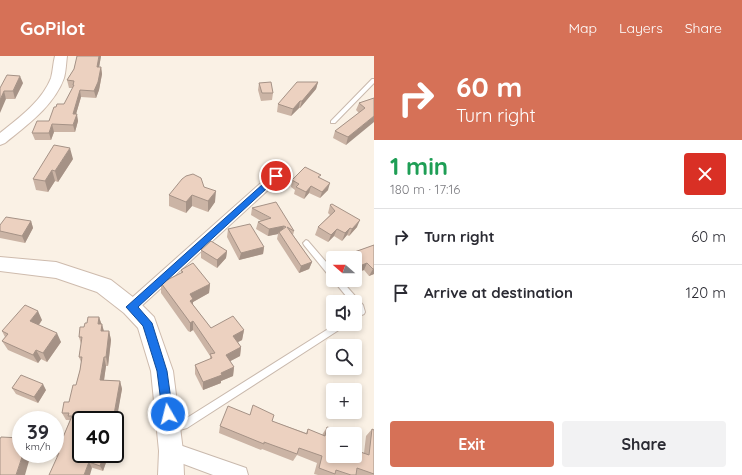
<!DOCTYPE html>
<html lang="en">
<head>
<meta charset="utf-8">
<style>
  body { margin:0; font-family:Quicksand,sans-serif; background:#f2f2f3; color:#2b2b33; height:100vh; display:flex; flex-direction:column; font-size:15px; white-space:nowrap }
  * { box-sizing:border-box; margin:0 }
  p { font-size:13px; color:#7c7c81 }
  .icon { flex:none; width:22px; height:22px; fill:none; stroke:currentColor; stroke-width:2; stroke-linecap:round; stroke-linejoin:round }
  .map { position:relative; flex:1; overflow:hidden }
  .sheet { display:flex; flex-direction:column; background:#fff; width:368px }
  .sheet>* { flex:none }
  .guide { background:#d67157; color:#fff; overflow:hidden }
  .needle { width:26px; rotate:290deg }
  .buttons { position:absolute; left:326px; top:195px; display:grid; gap:8px }
  .buttons a { display:grid; place-items:center; width:36px; height:36px; border-radius:4px; background:#fff; box-shadow:0 2px 6px #0003; font-size:20px }
  .speed { position:absolute; left:12px; top:355px; display:flex; gap:8px; font-size:20px; font-weight:700; text-align:center }
  .speed>* { display:grid; place-content:center; width:52px; height:52px; border-radius:50%; background:#fff; box-shadow:0 2px 6px #0003; line-height:1 }
  .speed small { font-size:10px; font-weight:400 }
  .speed .limit { border:2px solid #111; border-radius:6px; background:#fff; color:#111 }
  .pin { position:absolute; display:grid; place-items:center; width:34px; height:34px; color:#fff; margin:-17px; border:2px solid #fff; border-radius:50%; box-shadow:0 1px 4px #0007 }
  .me { position:absolute; width:44px; margin:-22px; rotate:352deg; stroke-linejoin:round; filter:drop-shadow(0 0 3px #0008) }
  .turn { display:flex; align-items:center; gap:14px; height:84px; padding:0 16px; font-size:18px }
  .turn .icon { width:52px; height:52px; stroke-width:2.5 }
  .turn b { display:block; font-size:28px; line-height:34px }
  .round { display:grid; place-items:center; flex:none; width:42px; height:42px; border-radius:4px; background:#f2f2f3 }
  .headline { display:flex; align-items:center; justify-content:space-between; height:68px; padding:0 16px }
  h1 { font-size:24px; font-weight:700; line-height:30px; color:#1e9e55 }
  .action { display:flex; gap:8px; margin-top:auto; padding:8px 16px }
  .action a { flex:1; height:46px; border-radius:4px; background:#d67157; color:#fff; font-size:16px; font-weight:700; line-height:46px; text-align:center }
  .action a+a { background:#f2f2f3; color:#2b2b33 }
  ul { padding:0; list-style:none }
  li { display:flex; align-items:center; gap:12px; height:56px; padding:0 16px; border-top:1px solid #e1e1e2 }
  li div { flex:1 }
  li b { display:block; font-size:15px }
  li em { font-style:normal }
  header { display:flex; align-items:center; gap:24px; box-sizing:border-box; height:56px; padding:0 20px; background:#d67157; color:#fff }
  header strong { font-size:19px }
  nav { display:flex; gap:22px; margin-inline-start:auto; font-size:14px }
  main { display:flex; flex:1; min-height:0 }
  .map>svg:first-child { display:block }
  .lines { fill:none; stroke-linecap:round; stroke-linejoin:round }
  .lane-casing { stroke:#c9b9ad; stroke-width:2 }
  .street-casing { stroke:#c9b9ad; stroke-width:2 }
  .secondary-casing { stroke:#cebbad; stroke-width:2 }
  .lane { fill:#fff; fill-rule:evenodd }
  .street { fill:#fff; fill-rule:evenodd }
  .secondary { fill:#fff; fill-rule:evenodd }
  .wall { fill:#cbb4a5 }
  .shaded-wall { fill:#a59286 }
  .building { fill:#ecd1c0; stroke:#a59286 }
  .route { fill:#1a73e8; stroke:#114b97 }
</style>
</head>
<body>
<header>
<strong>GoPilot</strong>
<nav><a>Map</a><a>Layers</a><a>Share</a></nav>
</header>
<main>
<div class="map">
<svg width="374" height="419" viewBox="0 0 374 419">
  <rect width="100%" height="100%" fill="#faf1e5"/>
  <g class="lines">
    <defs>
      <path id="lane" d="M372,23H374V27L335,67H331V65Z
        M306,184L308,185L333,214V222L330,221L304,189L303,187Z
        M333,224H341L363,249L365,256L364,258L355,262V255L357,254L355,250V246H351Z
        M336,268H346L345,270L187,372L172,376L169,375L168,372L169,369L182,365Z"/>
      <path id="street" d="M276,116L280,117L282,120L280,123L136,255L131,257L126,255L124,251L126,247L272,117Z
        M171,386L246,412L248,419H213L165,401L162,395L165,389Z"/>
      <path id="secondary" d="M55,0H67C66,7 66,15 64,22C54,50 27,69 5,87L0,89V77C19,62 42,45 51,22C53,15 53,7 55,0Z
        M0,201L56,206L111,224L138,245L154,261L173,315L183,395L184,419H158L159,395L151,315L138,272L124,257L97,236L56,222L0,215Z"/>
    </defs>
    <use href="#lane" class="lane-casing"/>
    <use href="#street" class="street-casing"/>
    <use href="#secondary" class="secondary-casing"/>
    <use href="#lane" class="lane"/>
    <use href="#street" class="street"/>
    <use href="#secondary" class="secondary"/>
  </g>
  <path class="wall" d="M77,0H101L99,11H101L102,18L99,34L96,42L81,41L76,58L78,65L75,76H54L51,84H35L32,77L49,65L56,51L64,48L73,32H69L67,24L74,13Z
    M318,26L316,33L300,52H299L291,60L277,56L278,48Z
    M23,27L15,43H6L0,32Z
    M259,27L273,37L272,44L261,45L258,34Z
    M374,42L346,89L333,82L335,75L359,57L356,54L359,47Z
    M73,103L58,126L55,125L48,136L36,134L33,123Z
    M320,122L328,134L320,142L309,137L304,143L294,138L295,134L291,131L292,124Z
    M204,131L215,146L208,156L192,150L186,157L169,150V139Z
    M330,149L357,171L349,180L347,179L342,185L334,180L328,186L315,179L318,171L330,159L328,157Z
    M252,152L294,175L293,179L312,206L309,213L299,217L277,183L278,178L268,180L256,173L258,166L261,165L251,159Z
    M31,165L33,172L25,187L0,182V169Z
    M228,173L264,191L263,198L239,204L227,181Z
    M374,189V218L369,220L364,214L355,217V202H345L346,199Z
    M201,194L227,195L226,202L217,212L201,202Z
    M181,214L210,228L209,237L193,246V249L211,272L244,274L242,284L238,286L241,291L240,300L230,305L234,311L233,320L221,325V327L203,334L195,318V309L210,303V300L193,274L190,276L188,275L161,237V227L181,217Z
    M99,261L104,275H109L111,284L108,310H106L104,324L120,325L122,333L109,398L103,415L57,401L54,398H55V388L61,386L70,364H66L62,357L69,346L76,329L80,314L81,306L79,301L81,288L79,281L84,271L87,267Z
    M42,264L39,269L61,286L47,306L41,303L38,307L8,294L2,285L5,281L2,275Z
    M12,332L46,334L38,347L16,338Z
    M250,359L272,365L306,377L308,373L322,379L327,371L333,400L364,397L366,380L372,373L374,374V419H318L314,418L317,407L297,399L293,405L262,393L261,394L219,377L220,370Z"/>
  <path class="shaded-wall" d="M99,0H101L98,18L97,11Z
    M101,11L102,18L99,34L96,42L94,35Z
    M20,20L23,27L15,43L13,35Z
    M318,26L316,33L300,52L302,45Z
    M80,34L81,41L74,65L73,58Z
    M4,35L6,43L0,57V44Z
    M300,45L299,52L291,60L293,53Z
    M77,58L78,65L75,76L73,69Z
    M374,60V66L346,89L348,81Z
    M52,68L54,76L51,84L49,77Z
    M70,92L73,103L58,126L55,115Z
    M52,114L55,125L48,136L45,125Z
    M330,127L328,134L320,142L322,136Z
    M311,130L309,137L304,143L306,136Z
    M216,135L215,146L208,156V145Z
    M192,139V150L186,157V146Z
    M360,164L357,171L349,180L352,173Z
    M31,165L33,172L25,187L22,180Z
    M284,170L282,177L279,176L278,178L268,180L269,173Z
    M350,172L347,179L342,185L345,177Z
    M337,173L334,180L328,186L331,179Z
    M264,191L263,198L239,204L241,197Z
    M227,195L226,202L217,212V204Z
    M312,206L309,213L299,217L301,210Z
    M367,207L364,214L355,217V215L357,211Z
    M373,213H374V218L369,220Z
    M210,228L209,237L193,246V252L190,254V238Z
    M38,255L42,264L35,274L30,265Z
    M99,261L102,270V268L104,276H101L98,268Z
    M193,265V274L190,276V267Z
    M244,274L242,284L232,289L233,280Z
    M109,275L111,284L108,310L106,301Z
    M57,277L61,286L47,306L43,297Z
    M241,291L240,300L225,308L226,299Z
    M36,294L41,303L38,307L33,299Z
    M104,301L106,310L103,331L100,324Z
    M234,311L233,320L221,325V327L203,334V326L221,317Z
    M120,325L122,333L115,373V364H113Z
    M43,328L46,334L38,347L34,341Z
    M23,398H31L25,419H16Z
    M104,398H109L103,415L100,410Z
    M89,406L92,412L90,419H84Z"/>
  <path class="building" d="M77,0H99L97,11H101L98,26L94,35L80,34L73,58H77L73,69L52,68L49,77H32L37,65H49L54,51H56L57,48H64L74,29H73L74,25L67,24L74,13Z
    M7,19L20,20L13,35H4L0,44V32Z
    M271,26L273,37H262L259,27Z
    M297,26H318L302,45H300L293,53L278,48Z
    M374,42V60L348,81L335,75L365,52L359,47Z
    M54,89L70,92L55,115L52,114L45,125L33,123Z
    M305,111L321,119L318,121L330,127L322,136L311,130L306,136L296,131L299,128L292,124Z
    M193,118L201,122L204,131L216,135L208,145L192,139L186,146L169,139L182,123L186,120Z
    M276,146L294,175L287,171L312,206L301,210L279,176L286,171L284,170L269,173L258,166L271,162L252,152Z
    M332,148L360,164L352,173L350,172L345,177L337,173L331,179L318,171L335,155L330,149Z
    M6,161L31,165L22,180L0,175V169Z
    M250,168L264,191L241,197L228,173Z
    M211,185L227,195L217,204L201,194Z
    M374,189V213H373L367,207L357,211L355,209V202H349L346,199Z
    M193,207L210,228L190,238L193,243L190,245L211,272L233,260L244,274L233,280L241,291L226,299L234,311L221,317L222,319L203,326L195,309L212,302L210,298L215,297L193,265L190,267L189,265L161,227L183,216L181,214Z
    M25,249L38,255L30,265L57,277L43,297L36,294L33,299L2,285L8,278L2,275Z
    M88,261H99L98,268H102L101,275H109L106,301H104L100,324L120,325L113,364H81V398H104L100,410L89,406L84,419H49L59,397L55,396V388L56,385L61,386L72,360H68L69,357H62L64,346H69L73,329H76L80,314L82,301H79L82,281H79L80,271H84L85,267H87Z
    M21,319L43,328L34,341L12,332Z
    M253,349L274,359L272,365L307,378L308,373L325,380L327,371L347,376L346,378H333V400H355V394L369,399L372,373L374,374V418L357,412L356,419H351L336,414L335,418L319,412L322,400L299,392L297,398L264,386V388L220,370L228,350L250,359Z
    M1,381L21,382V398H23L16,419H0V383Z"/>
  <path class="route" d="M276,118L279,120L278,122L138,251L152,267L167,315L173,358L172,362L168,364L163,362L157,315L143,270L126,251L273,119Z"/>
</svg>
<div class="buttons">
<a><svg class="needle" viewBox="-14 -14 28 28"><path d="M0-13l5 13h-10z" fill="#e53935"/><path d="M0 13l5-13h-10z" fill="#7c7c81"/></svg></a>
<a><svg class="icon" aria-label="sound" viewBox="0 0 24 24"><path d="M4 9h4l5-4v14l-5-4H4zM17 9q2 3 0 6"/></svg></a>
<a><svg class="icon" aria-label="search" viewBox="0 0 24 24"><circle cx="10" cy="10" r="6"/><path d="M15 15l6 6"/></svg></a>
<a>+</a>
<a>−</a>
</div>
<div class="speed"><div>39<small>km/h</small></div><div class="limit">40</div></div>
<div class="pin" style="left:276px;top:120px;background:#d93025"><svg class="icon" aria-label="arrive" viewBox="0 0 24 24"><path d="M6 21V4h12l-3 4 3 4H6"/></svg></div>
<svg class="me" style="left:168px;top:358px" viewBox="-20 -20 40 40"><circle r="17" fill="#1a73e8" stroke="#fff" stroke-width="3"/><path d="M0-11L8 9 0 5-8 9z" fill="#fff"/></svg>
</div>
<section class="sheet">
<div class="guide">
<div class="turn"><svg class="icon" aria-label="right" viewBox="0 0 24 24"><path d="M7 20v-9h11M14 6l5 5-5 5"/></svg><div><b>60 m</b>Turn right</div></div>
</div>
<div class="headline"><div><h1>1 min</h1><p>180 m · 17:16</p></div><a class="round" style="background:#d93025;color:#fff"><svg class="icon" aria-label="close" viewBox="0 0 24 24"><path d="M6 6l12 12M18 6L6 18"/></svg></a></div>
<ul>
<li><svg class="icon" aria-label="right" viewBox="0 0 24 24"><path d="M7 20v-9h11M14 6l5 5-5 5"/></svg><div><b>Turn right</b></div><em>60 m</em></li>
<li><svg class="icon" aria-label="arrive" viewBox="0 0 24 24"><path d="M6 21V4h12l-3 4 3 4H6"/></svg><div><b>Arrive at destination</b></div><em>120 m</em></li>
</ul>
<div class="action"><a>Exit</a><a>Share</a></div>
</section>
</main>
</body>
</html>
